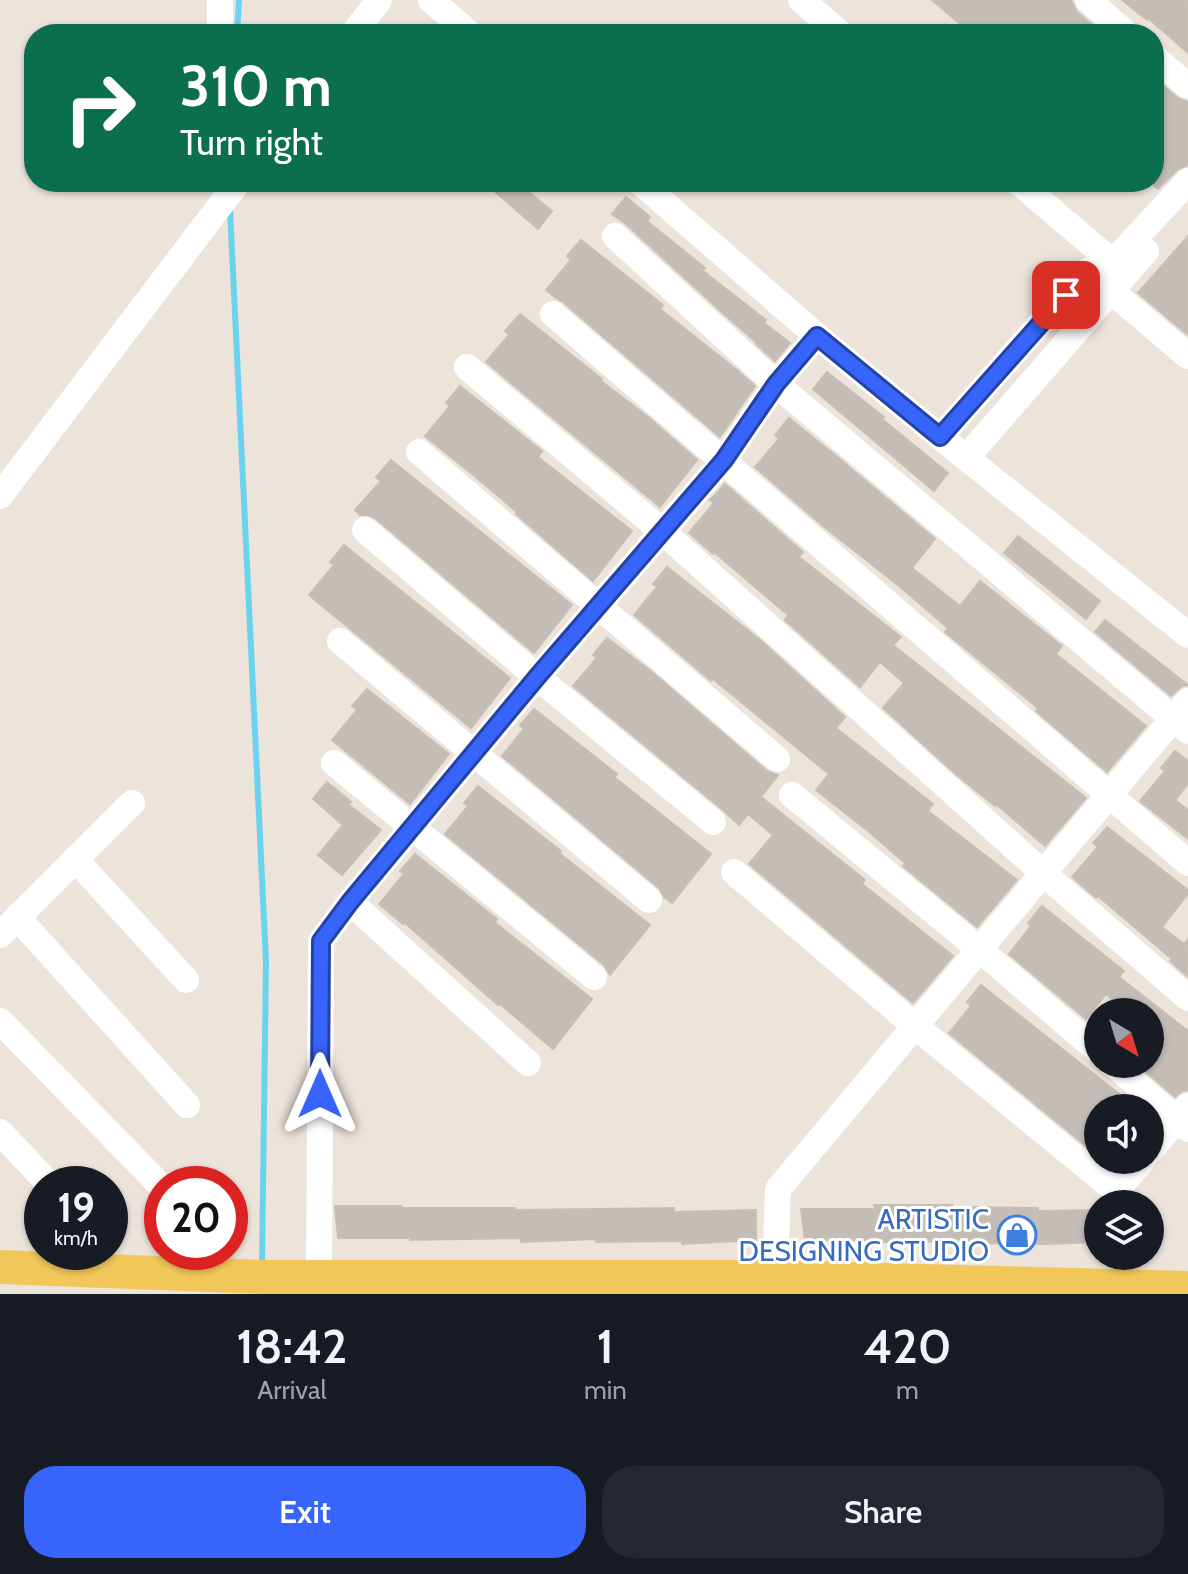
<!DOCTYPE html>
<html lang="en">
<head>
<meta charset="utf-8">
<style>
  body { margin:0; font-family:Cabin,sans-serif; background:#242831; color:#f1f3f6; height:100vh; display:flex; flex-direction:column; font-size:30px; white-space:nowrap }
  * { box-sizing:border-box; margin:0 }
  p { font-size:26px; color:#9ea1a6 }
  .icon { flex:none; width:44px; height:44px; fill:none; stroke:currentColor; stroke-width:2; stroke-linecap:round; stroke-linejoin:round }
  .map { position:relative; height:1294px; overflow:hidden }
  .sheet { display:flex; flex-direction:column; background:#171b24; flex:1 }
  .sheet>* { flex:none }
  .guide { position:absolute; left:24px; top:24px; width:1140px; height:168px; border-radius:32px; box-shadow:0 2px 6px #0004; background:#0b6e4f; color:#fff; overflow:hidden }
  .needle { width:52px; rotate:142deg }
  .buttons { position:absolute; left:1084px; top:998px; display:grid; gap:16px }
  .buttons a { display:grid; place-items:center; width:80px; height:80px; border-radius:50%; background:#171b24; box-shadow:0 2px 6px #0004; font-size:40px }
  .speed { position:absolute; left:24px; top:1166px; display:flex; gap:16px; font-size:40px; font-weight:700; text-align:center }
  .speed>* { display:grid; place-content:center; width:104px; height:104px; border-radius:50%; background:#171b24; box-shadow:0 2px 6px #0004; line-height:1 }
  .speed small { font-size:20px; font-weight:400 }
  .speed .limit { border:12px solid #d22; background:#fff; color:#111 }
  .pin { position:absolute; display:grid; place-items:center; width:68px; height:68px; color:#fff; margin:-34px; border-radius:16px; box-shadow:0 4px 12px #0006 }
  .me { position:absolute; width:88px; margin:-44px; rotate:0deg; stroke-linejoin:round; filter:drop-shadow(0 0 6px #0008) }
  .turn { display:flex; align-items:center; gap:28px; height:168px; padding:0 24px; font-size:36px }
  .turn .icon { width:104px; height:104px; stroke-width:2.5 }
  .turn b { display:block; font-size:56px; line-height:68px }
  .eta { display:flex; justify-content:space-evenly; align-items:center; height:136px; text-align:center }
  .eta b { font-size:48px; font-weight:600; line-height:56px }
  .action { display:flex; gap:16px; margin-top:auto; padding:16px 24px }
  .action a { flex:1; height:92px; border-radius:32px; background:#3765fc; color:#fff; font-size:32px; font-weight:600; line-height:92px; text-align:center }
  .action a+a { background:#242831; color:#f1f3f6 }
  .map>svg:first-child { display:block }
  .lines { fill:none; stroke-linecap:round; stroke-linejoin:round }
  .stream { stroke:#6bd3ef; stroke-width:6 }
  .building { fill:#c4bdb7; stroke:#c7bfb4; stroke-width:2 }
  .minor { stroke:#fff; stroke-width:26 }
  .major { stroke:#f2c759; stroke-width:34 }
  .route-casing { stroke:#2442a4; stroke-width:20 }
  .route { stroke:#3765fc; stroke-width:14 }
  .labels { text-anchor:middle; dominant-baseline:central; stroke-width:6; stroke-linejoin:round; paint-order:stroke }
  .shop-label { font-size:28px; fill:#366cbe; stroke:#fff; text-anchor:end }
</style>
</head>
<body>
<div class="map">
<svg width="1188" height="1294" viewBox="0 0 1188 1294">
  <rect width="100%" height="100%" fill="#ece3da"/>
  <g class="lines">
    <path class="stream" d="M237,34L239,0
      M230,209L266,962L262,1264"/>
  </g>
  <path class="building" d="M932,0H1071L1077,12L1103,34H972Z
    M1122,0H1188V53L1148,18L1147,20Z
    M1154,78L1178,98L1188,102V165L1177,170L1158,189L1154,186Z
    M484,182H516L552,211L538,229Z
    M626,197L650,217L647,221L705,268L703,271L766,320L764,323L790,343L775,361L756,344L757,343L725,315L626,224L612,214Z
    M1188,236V335L1138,293Z
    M581,240L663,305L660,309L737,370L755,386L720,437L563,302L556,298L546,290L571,260L567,256Z
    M520,314L602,379L601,381L647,416L697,460L660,507L486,362L509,335L505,331Z
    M827,372L884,417L882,419L948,473L934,491L813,389Z
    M460,386L542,451L538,457L632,531L593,581L516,514L518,513L477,478L425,436L450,406L446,403Z
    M789,418L835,455L935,539L912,568L960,606L980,581L1062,646L1056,654L1146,726L1107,772L1036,711L1038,708L945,632L948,628L899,586L823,526L755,467L779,439L775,435Z
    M391,460L572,605L534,653L375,518L369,515H360L355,510L381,481L376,477Z
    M725,484L803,552L799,557L901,637L893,645L1086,798L1045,846L996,804L995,806L958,776L883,708L904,683L880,662L860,687L785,620L788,615L714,552L713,554L689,533L714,503L710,500Z
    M1018,536L1100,601L1086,619L1004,553Z
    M344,545L510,678L471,728L309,595L334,565L330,562Z
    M667,567L759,639L845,717L836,728L933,804L928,811L1017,880L977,927L903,866L905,863L868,831L816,790L829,774L713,679L711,681L634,615L657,587L653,584Z
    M1105,620L1188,685H1187L1182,686L1171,696L1095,632Z
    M607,638L652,672L767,771L778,775L761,797L865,880L862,884L953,956L913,1003L749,864L773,835L748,814L739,825L723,810L573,686L597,658L593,655Z
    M367,689L449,754L410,804L332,740L357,710L352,706Z
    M534,709L617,774L614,777L711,854L672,903L664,897L659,888L502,756L524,729L520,725Z
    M1175,751L1188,761V784L1175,800L1188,810V839L1140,801L1165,771L1161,768Z
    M327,782L351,802L349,805L381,830L342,875L318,855L343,825L313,799Z
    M478,786L561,851L559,853L650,925L610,975L604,965L445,834L468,806L464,803Z
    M1107,827L1188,890V894L1162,927L1184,944L1188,939V977L1170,961L1172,959L1098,896L1096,898L1072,877L1098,847L1093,843Z
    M415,854L497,919L494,922L592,999L553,1049L500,1004L498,1005L405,923L403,924L379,904L404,874L400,871Z
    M1042,906L1124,971L1119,977L1188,1031V1090L1182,1091L1175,1097L1137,1064H1150V1012H1127L1106,994L1086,1019L1009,954L1031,926L1028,923Z
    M981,985L1137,1108H1098V1156L949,1033L971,1006L967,1002Z
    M874,1205H952V1207L1038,1208V1211L1098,1210V1242L1048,1244L972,1243V1241L878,1242V1240H805L801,1209H875Z
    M335,1206H401V1208H515L516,1210L674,1208V1212L756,1210V1240L682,1244V1241L596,1242V1239L521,1242V1238L410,1240V1238H338Z"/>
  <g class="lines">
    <path class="minor" d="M431,0L470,34
      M801,0L841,34
      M1088,0L1127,34
      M220,34V0
      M353,34L379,0
      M1154,57L1188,86
      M640,182L817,336L940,437L1188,635
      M1018,182L1122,270
      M615,236L776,384L1188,731
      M1099,281L1188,356
      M553,314L1188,863
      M467,367L662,531L1043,873L1188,998
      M940,437L1087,271L1113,262L1188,181
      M419,452L777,759
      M966,458L1146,251
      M0,496L238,182
      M365,530L537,677L713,822
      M340,641L649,900
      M334,763L594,977
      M792,795L979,949L1098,1051
      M75,859L186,980
      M734,872L915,1026L1116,1191L1143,1160
      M350,902L528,1063
      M17,917L187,1105
      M0,935L132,803
      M0,1021L162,1187
      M1113,1064L1188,1129
      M0,1132L49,1184
      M1150,1151L1188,1106
      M775,1277L778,1189L1188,701
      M319,1278L321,941L350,902L537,677L724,460L776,384L817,336"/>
    <path class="major" d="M0,1267L262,1277H775L1188,1288"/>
  </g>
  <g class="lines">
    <defs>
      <path id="route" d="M320,1094L321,941L350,902L537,677L724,460L776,384L817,336L940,437L1066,295"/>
    </defs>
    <use href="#route" class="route-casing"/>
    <use href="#route" class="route"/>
  </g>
  <defs>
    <symbol id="shop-ring" viewBox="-11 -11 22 22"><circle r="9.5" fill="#fff" stroke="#3f7fe0" stroke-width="1.5"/><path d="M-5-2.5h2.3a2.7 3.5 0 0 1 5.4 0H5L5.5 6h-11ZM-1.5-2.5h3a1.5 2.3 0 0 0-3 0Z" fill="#3f7fe0"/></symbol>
  </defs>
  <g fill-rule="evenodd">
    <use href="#shop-ring" x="995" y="1213" width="44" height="44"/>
  </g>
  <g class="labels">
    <g class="shop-label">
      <text x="989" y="1219">ARTISTIC<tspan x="989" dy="32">DESIGNING STUDIO</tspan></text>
    </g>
  </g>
</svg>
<div class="buttons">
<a><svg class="needle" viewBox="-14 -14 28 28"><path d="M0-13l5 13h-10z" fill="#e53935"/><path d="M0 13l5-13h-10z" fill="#9ea1a6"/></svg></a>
<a><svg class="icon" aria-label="sound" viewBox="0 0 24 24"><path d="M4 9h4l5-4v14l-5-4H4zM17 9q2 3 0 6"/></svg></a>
<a><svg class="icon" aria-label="layers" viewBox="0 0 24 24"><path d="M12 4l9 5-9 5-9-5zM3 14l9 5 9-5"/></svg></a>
</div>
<div class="speed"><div>19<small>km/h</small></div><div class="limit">20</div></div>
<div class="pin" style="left:1066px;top:295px;background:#d93025"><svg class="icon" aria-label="arrive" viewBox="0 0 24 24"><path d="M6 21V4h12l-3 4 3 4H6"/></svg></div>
<svg class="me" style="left:320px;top:1094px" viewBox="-20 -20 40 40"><path d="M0-17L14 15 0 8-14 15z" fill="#3765fc" stroke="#fff" stroke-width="4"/></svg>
<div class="guide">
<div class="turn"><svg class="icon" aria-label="right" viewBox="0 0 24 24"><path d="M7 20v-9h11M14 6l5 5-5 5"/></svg><div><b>310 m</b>Turn right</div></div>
</div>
</div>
<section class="sheet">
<div class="eta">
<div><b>18:42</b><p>Arrival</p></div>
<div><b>1</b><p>min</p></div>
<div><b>420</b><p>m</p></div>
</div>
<div class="action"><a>Exit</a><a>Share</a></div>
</section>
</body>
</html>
